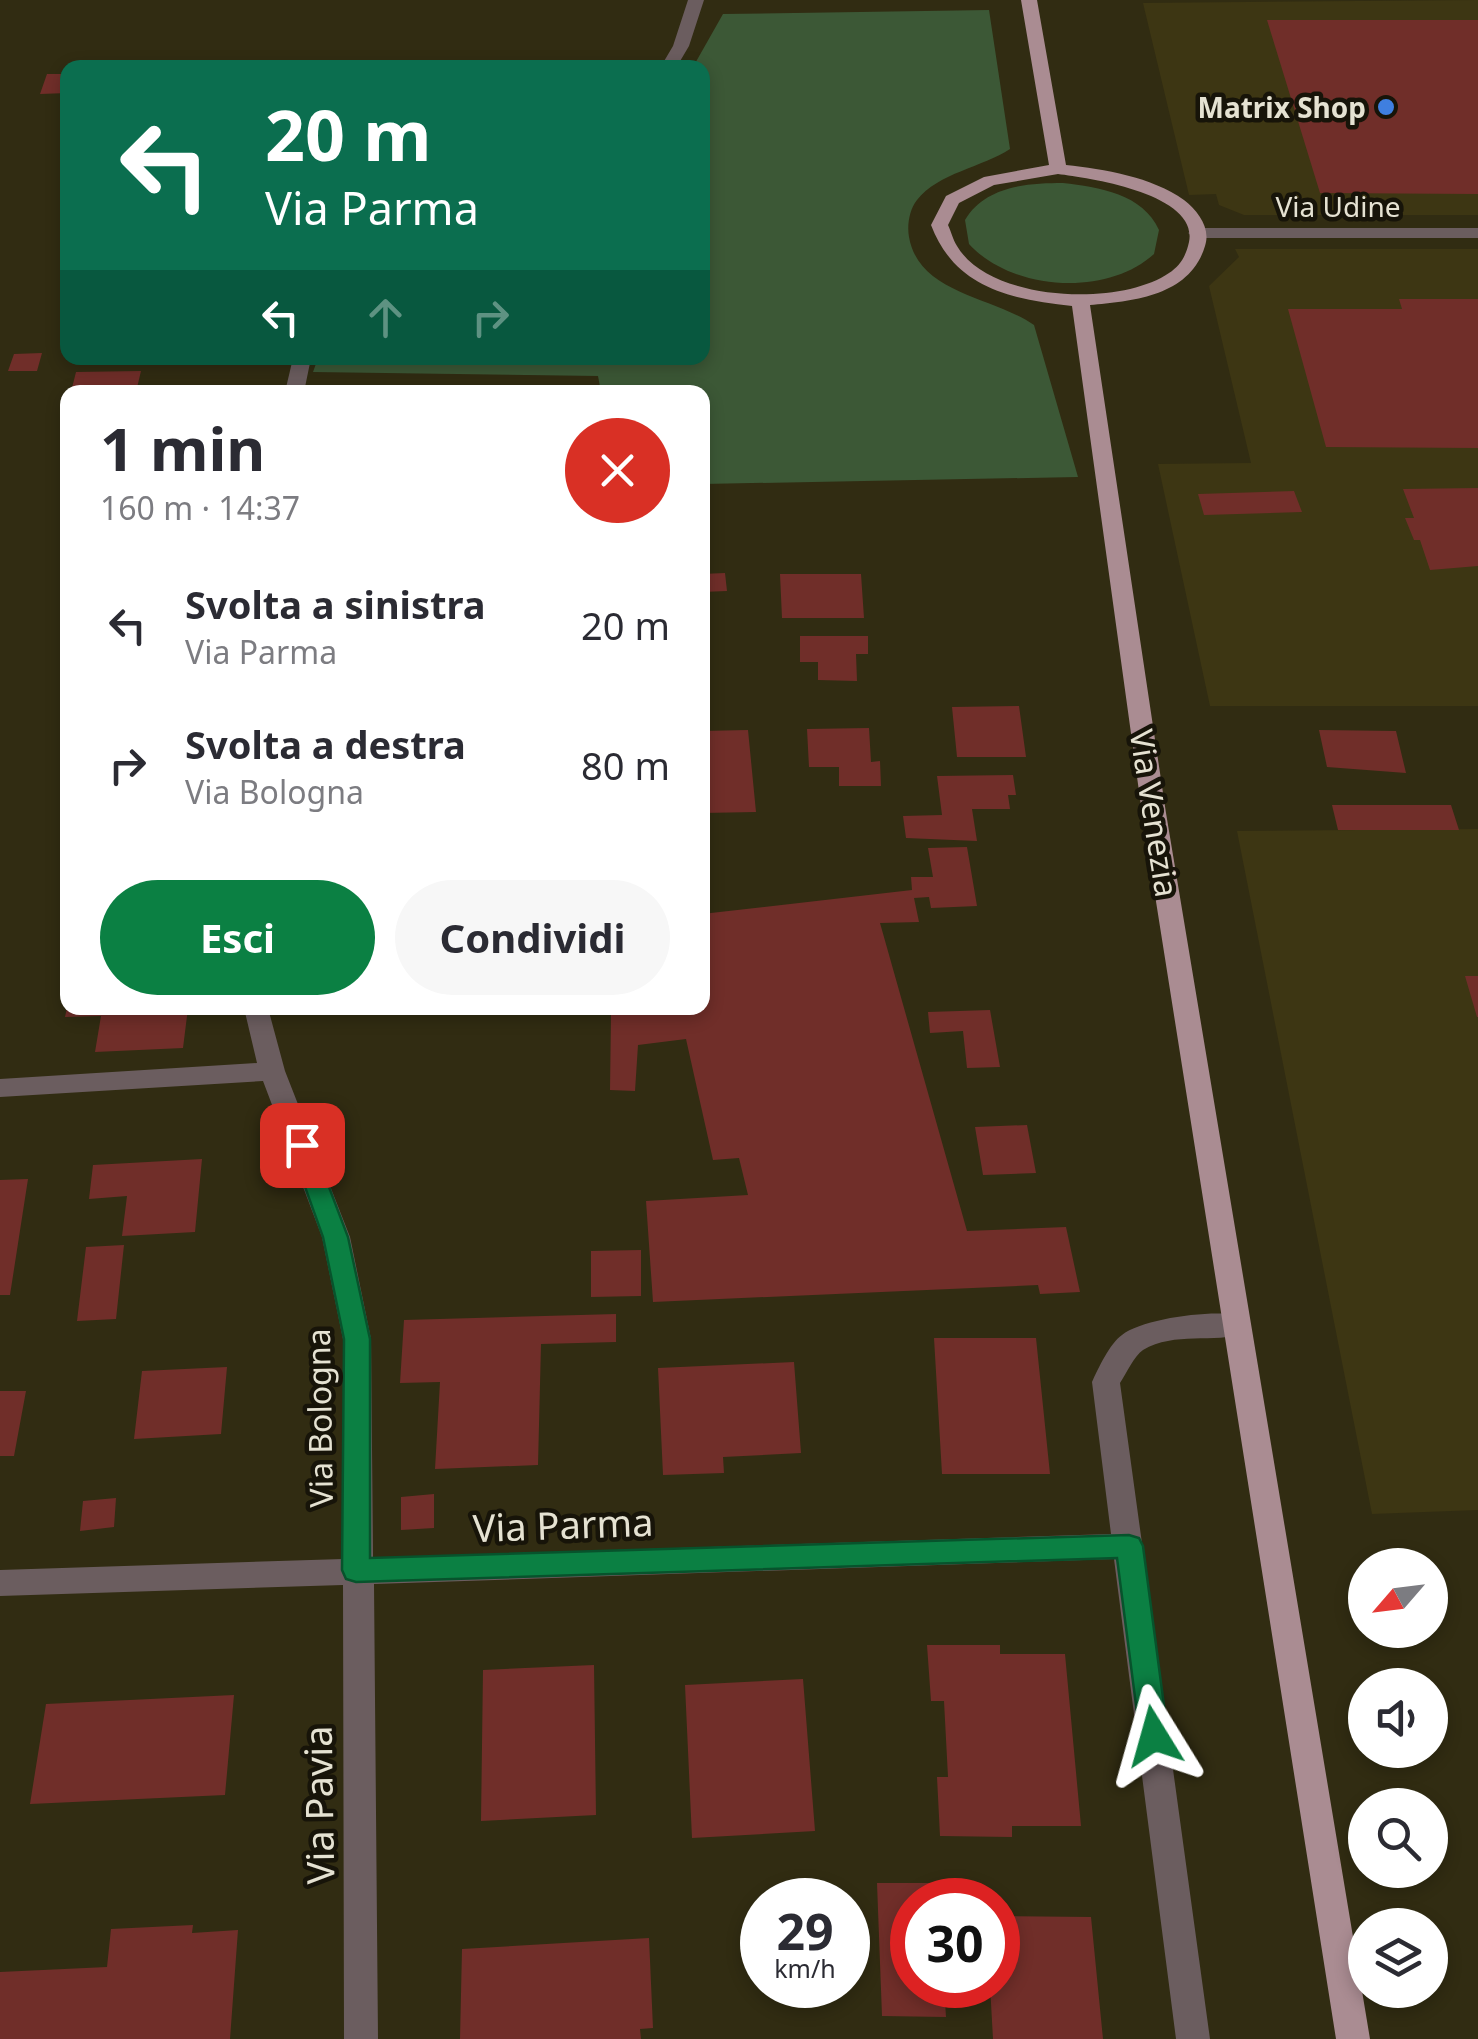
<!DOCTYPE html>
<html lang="it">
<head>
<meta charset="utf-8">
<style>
  body { margin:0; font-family:"Noto Sans",sans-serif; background:#f7f7f7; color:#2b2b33; height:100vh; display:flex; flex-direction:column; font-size:38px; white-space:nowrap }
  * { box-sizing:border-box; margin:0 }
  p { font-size:32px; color:#7c7c81 }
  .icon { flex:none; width:55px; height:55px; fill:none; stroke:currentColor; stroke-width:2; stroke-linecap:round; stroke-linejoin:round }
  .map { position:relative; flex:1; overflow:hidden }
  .panel { position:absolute; left:60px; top:385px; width:650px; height:630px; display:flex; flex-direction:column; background:#fff; border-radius:20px; box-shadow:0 5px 15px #0003 }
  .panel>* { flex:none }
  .top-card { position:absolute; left:60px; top:60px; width:650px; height:305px; border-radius:20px; box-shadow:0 5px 15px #0003; background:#0b6e4f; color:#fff; overflow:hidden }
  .needle { width:65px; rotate:242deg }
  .fabs { position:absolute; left:1348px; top:1548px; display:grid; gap:20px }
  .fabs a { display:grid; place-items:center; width:100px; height:100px; border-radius:50%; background:#fff; box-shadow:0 5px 15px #0003; font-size:50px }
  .speed { position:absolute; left:740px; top:1878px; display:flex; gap:20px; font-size:50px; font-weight:700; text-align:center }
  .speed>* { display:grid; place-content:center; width:130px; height:130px; border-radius:50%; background:#fff; box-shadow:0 5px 15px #0003; line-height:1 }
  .speed small { font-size:25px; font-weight:400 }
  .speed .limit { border:15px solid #d22; background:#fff; color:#111 }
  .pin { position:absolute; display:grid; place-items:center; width:85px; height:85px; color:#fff; margin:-42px; border-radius:20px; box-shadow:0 5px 15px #0006 }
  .me { position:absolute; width:110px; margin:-55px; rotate:352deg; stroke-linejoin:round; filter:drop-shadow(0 0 8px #0008) }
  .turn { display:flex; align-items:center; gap:35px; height:210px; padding:0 40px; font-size:45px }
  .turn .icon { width:130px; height:130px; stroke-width:2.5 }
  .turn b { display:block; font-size:70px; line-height:85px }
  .lanes { display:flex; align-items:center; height:95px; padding:0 40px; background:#0003; justify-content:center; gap:50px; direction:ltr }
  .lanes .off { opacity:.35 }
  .round { display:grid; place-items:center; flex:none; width:105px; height:105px; border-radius:52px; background:#f7f7f7 }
  .summary { display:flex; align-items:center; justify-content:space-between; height:170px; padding:0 40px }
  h1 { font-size:60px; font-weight:700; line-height:75px }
  .button { display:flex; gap:20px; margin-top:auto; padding:20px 40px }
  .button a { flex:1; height:115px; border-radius:60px; background:#0b8043; color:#fff; font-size:40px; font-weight:700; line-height:115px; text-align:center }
  .button a+a { background:#f7f7f7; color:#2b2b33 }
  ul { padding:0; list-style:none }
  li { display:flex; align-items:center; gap:30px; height:140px; padding:0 40px }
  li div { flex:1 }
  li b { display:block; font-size:38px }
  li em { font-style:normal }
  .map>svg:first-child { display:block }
  .built { fill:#3d3613 }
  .green { fill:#3c5836 }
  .building { fill:#702e29 }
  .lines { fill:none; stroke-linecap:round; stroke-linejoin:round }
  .street { fill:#6b5d5f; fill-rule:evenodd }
  .primary { fill:#aa8c92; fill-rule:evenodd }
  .route { fill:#0b8043; stroke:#07532c; stroke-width:2.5 }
  .shop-dot { fill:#3f7fe0; stroke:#171409; stroke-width:4 }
  .labels { text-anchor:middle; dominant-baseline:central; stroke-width:9; stroke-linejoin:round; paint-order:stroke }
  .far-poi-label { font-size:28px; font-weight:bold; fill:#e5e2d2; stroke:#171409; text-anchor:end }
  .far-street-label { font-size:28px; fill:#e5e2d2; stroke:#171409 }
  .street-label { font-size:32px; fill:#e5e2d2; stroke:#171409 }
  .near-street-label { font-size:38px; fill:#e5e2d2; stroke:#171409 }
</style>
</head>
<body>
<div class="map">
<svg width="1478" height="2039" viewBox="0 0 1478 2039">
  <rect width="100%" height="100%" fill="#312c12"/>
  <path class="built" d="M1478,0V215H1244L1219,205L1216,194L1189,195L1143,3Z
    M1235,249H1478V706H1210L1158,464L1251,463L1209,286L1239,257Z
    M1478,829V1510L1372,1514L1237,831Z"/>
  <path class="green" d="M989,10L1010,149C983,167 938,173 917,200C909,210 907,226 909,237C919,294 992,296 1034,325L1078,477L703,484L702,392H601L598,376L313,372L318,358H702V68L693,67L723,14Z
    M1063,183C1099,187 1143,194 1159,230L1154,254C1107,297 1012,291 969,244L965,220C985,186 1028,183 1063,183Z"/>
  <path class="building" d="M1267,20H1478V194L1320,193Z
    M47,74H68V93L40,94Z
    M1399,299H1478V448L1326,447L1288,309H1402Z
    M42,353L37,371H8L14,354Z
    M141,371L136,392H71L76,372Z
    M1478,488V566L1430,570L1420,540H1414L1405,518H1414L1403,489Z
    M1294,491L1302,512L1204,515L1198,494Z
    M725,573L727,591L702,592V574Z
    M780,574H861L864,618H782Z
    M800,636H868V654H856L857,681L818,680V662H800Z
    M1019,706L1026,757H957L952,707Z
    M869,728L871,762L880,761L881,786H839V767H809L807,729Z
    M748,730L756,812L702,813V731Z
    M1319,730L1396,731L1406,773L1327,767Z
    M1013,775L1016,795H1008L1010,809H972L977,841L906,838L903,816L942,815L937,776Z
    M1332,805H1451L1459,830H1338Z
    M967,847L977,906L931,908L929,897L914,898L919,922L880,923L967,1231L1066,1227L1080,1292L1040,1294L1038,1285L653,1302L646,1201L748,1195L739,1158L713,1160L686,1039L638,1045L635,1091L610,1090L611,1015L702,1008V914L912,890L911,877H933L928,848Z
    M1465,976H1478V1017H1477Z
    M67,1008H188L183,1048L95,1052L101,1016L65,1017Z
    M990,1010L1000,1067L967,1068L963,1031L930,1033L928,1012Z
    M1027,1125L1036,1173L983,1175L975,1127Z
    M202,1159L195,1232L122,1236L127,1196L89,1199L93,1165Z
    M28,1179L10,1295H0V1180Z
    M124,1245L116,1319L77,1321L86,1247Z
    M641,1250V1296L591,1297V1251Z
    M616,1314V1342L541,1344L538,1465L435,1469L440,1382L400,1383L404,1320Z
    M934,1338H1036L1050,1474H942Z
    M794,1362L801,1453L723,1457L724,1473L663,1475L658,1368Z
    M227,1367L221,1434L134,1439L142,1371Z
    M0,1391H26L14,1456H0Z
    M434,1494V1528L401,1530V1497Z
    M116,1498L114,1527L80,1531L83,1501Z
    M927,1645H1000V1654H1065L1081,1826H1012V1837L940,1836L937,1777H948L944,1701H931Z
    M594,1665L596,1815L481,1821L483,1670Z
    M803,1679L815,1831L692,1838L685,1685Z
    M234,1695L225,1795L30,1804L46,1704Z
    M877,1883H939L940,1900H912V1985H944L946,2017L882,2016Z
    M998,1916L1091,1917L1103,2039H993L990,1985H998Z
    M193,1925L192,1933L238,1930L230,2039H0V1972L107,1967L111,1929Z
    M649,1938L653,2028L640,2029L641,2039H460L462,1949Z"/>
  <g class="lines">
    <path class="street" d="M688,0H704L689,46L676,68H660L673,46Z
      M1478,228V238H1197L1188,233L1197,228Z
      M293,358H311L304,392H285Z
      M244,1008H268L285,1071L350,1237L371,1339L373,1558L1111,1534L1092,1382C1098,1369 1110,1343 1122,1335C1144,1318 1220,1308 1246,1317L1250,1325L1246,1333C1213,1344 1175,1331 1143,1350C1134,1356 1126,1374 1120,1383L1210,2039H1176L1114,1559L374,1584L378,2039H344L343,1585L0,1596V1570L343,1559V1339L322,1237L263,1081L0,1097V1079L257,1063Z"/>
    <path class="primary" d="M1021,0H1037L1066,165C1104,169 1152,177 1184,200C1198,211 1211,228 1205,246C1190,296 1134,301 1090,305L1166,813L1370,2039H1336L1142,813L1072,306C1010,299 955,288 931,225L946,196L984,177L1049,165ZM1058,174C1090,178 1199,194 1189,242C1186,256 1180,266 1169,273C1120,307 990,302 957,246C953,240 951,231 948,225L959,203L994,185Z"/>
  </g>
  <path class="route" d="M302,1136L313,1145L348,1237L370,1339V1558L1129,1535L1139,1538L1143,1546L1168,1736L1164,1745L1154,1749L1144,1745L1140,1736L1117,1558L356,1582L346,1579L342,1570L344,1339L323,1237L290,1145Z"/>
  <circle class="shop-dot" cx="1386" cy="107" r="10"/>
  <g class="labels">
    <g class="far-poi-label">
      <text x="1366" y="107">Matrix Shop</text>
    </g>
    <g class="far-street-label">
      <text x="1338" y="206">Via Udine</text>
    </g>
    <g class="street-label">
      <text transform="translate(1155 813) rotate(81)">Via Venezia</text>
      <text transform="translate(319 1418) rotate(-91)">Via Bologna</text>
    </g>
    <g class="near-street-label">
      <text transform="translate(563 1524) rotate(-2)">Via Parma</text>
      <text transform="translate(318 1805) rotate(-91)">Via Pavia</text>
    </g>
  </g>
</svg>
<div class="fabs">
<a><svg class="needle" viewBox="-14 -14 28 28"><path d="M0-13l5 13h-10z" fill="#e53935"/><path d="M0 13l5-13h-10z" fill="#7c7c81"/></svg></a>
<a><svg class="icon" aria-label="sound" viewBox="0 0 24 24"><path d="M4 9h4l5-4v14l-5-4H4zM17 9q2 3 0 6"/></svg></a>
<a><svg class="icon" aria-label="search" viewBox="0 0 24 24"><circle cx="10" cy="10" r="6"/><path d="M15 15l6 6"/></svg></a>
<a><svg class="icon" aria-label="layers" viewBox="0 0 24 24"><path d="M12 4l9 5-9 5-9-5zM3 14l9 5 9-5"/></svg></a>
</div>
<div class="speed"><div>29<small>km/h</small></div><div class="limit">30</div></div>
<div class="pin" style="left:302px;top:1145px;background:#d93025"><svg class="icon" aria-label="arrive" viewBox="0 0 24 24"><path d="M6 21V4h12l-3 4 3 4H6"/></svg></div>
<svg class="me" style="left:1154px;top:1736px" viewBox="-20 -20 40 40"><path d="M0-17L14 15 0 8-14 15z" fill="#0b8043" stroke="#fff" stroke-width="4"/></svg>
<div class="top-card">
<div class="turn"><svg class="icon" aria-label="left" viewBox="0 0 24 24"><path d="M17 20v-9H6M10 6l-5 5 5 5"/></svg><div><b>20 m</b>Via Parma</div></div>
<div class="lanes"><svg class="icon" aria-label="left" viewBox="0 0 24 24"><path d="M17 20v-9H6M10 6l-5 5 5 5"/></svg><svg class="icon off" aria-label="ahead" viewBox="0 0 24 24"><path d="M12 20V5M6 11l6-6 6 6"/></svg><svg class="icon off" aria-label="right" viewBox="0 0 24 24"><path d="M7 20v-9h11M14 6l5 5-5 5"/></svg></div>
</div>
<section class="panel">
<div class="summary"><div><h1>1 min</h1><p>160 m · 14:37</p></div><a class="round" style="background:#d93025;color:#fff"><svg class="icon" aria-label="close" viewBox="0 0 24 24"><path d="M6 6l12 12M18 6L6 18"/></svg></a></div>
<ul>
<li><svg class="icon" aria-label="left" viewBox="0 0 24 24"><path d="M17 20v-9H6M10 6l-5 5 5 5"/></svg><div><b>Svolta a sinistra</b><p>Via Parma</p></div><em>20 m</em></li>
<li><svg class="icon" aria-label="right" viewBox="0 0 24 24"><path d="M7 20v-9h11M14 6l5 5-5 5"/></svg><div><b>Svolta a destra</b><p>Via Bologna</p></div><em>80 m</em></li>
</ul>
<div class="button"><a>Esci</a><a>Condividi</a></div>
</section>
</div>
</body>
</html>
